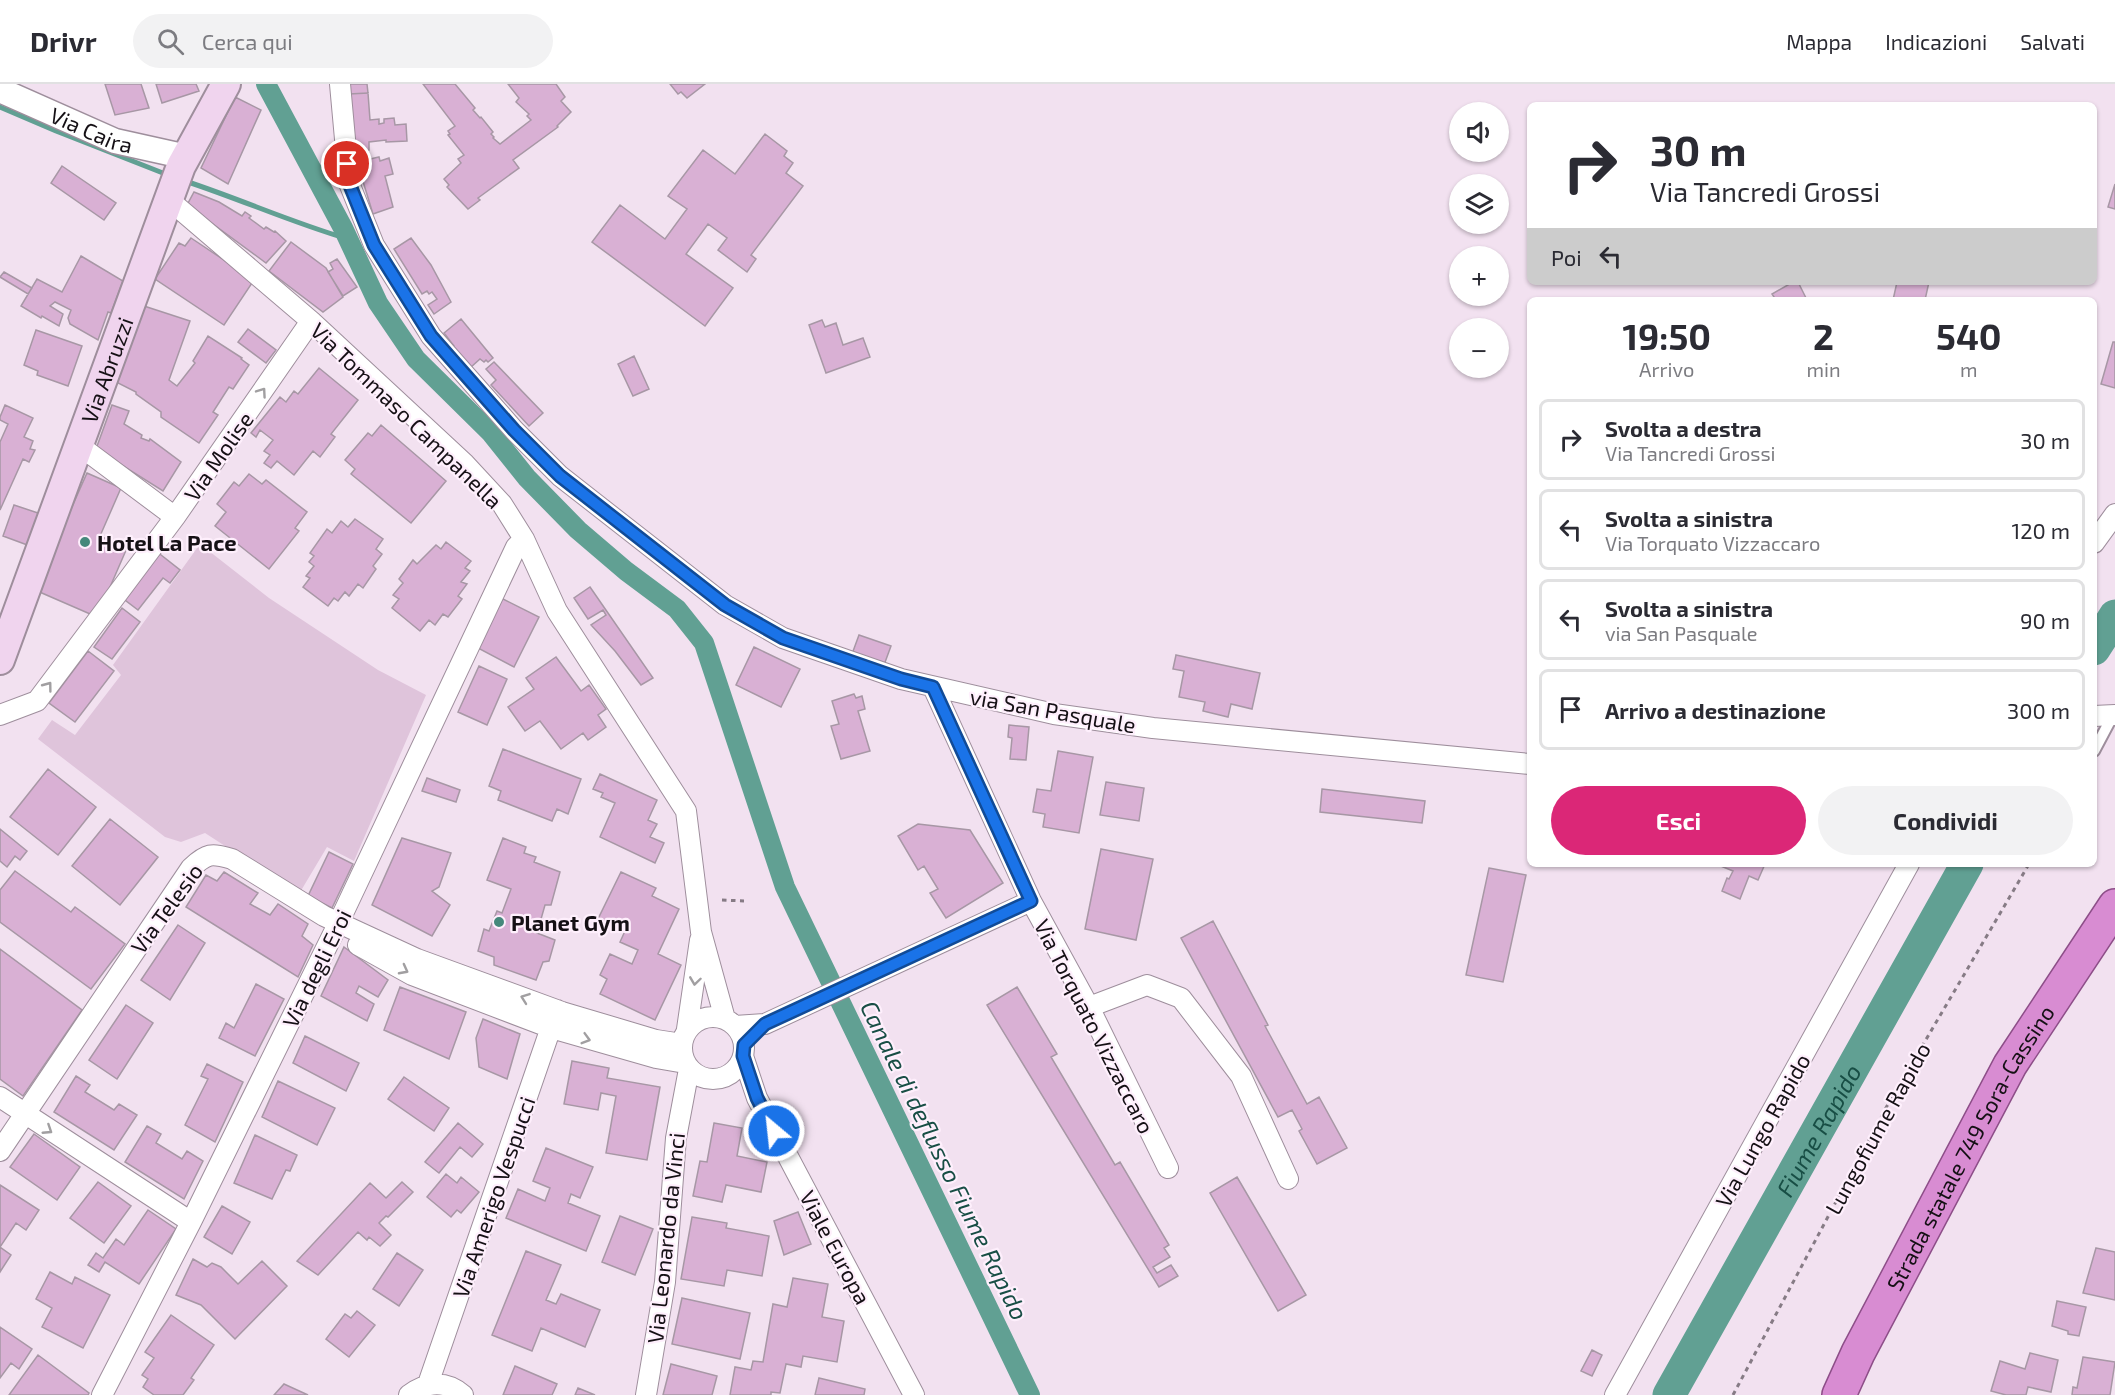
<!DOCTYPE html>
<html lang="it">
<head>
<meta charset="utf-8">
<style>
  body { margin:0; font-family:"Exo 2",sans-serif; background:#f2f2f3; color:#2b2b33; height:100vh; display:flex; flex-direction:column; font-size:22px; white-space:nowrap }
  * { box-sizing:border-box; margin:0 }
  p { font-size:20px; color:#7c7c81 }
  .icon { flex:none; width:33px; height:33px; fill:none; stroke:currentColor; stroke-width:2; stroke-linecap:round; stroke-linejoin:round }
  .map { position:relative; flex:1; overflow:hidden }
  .side { position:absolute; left:1527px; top:213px; width:570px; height:570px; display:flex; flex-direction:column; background:#fff; border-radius:9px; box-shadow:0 2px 4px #0004 }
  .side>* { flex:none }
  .banner { position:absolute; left:1527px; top:18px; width:570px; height:183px; border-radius:9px; box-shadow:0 2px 4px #0004; background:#fff; color:#2b2b33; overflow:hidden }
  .controls { position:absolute; left:1449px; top:18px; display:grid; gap:12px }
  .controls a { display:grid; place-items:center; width:60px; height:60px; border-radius:50%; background:#fff; box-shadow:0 2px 4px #0004; font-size:30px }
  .pin { position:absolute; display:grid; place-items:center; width:51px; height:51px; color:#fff; margin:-26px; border:3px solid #fff; border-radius:50%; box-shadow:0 2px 6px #0007 }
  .me { position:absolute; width:66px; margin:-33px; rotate:332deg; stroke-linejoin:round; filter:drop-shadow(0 0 4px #0008) }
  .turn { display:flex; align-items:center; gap:21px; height:126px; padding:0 24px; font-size:27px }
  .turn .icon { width:78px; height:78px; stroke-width:2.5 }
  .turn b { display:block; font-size:42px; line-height:51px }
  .then { display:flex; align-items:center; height:57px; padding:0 24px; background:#0003; gap:12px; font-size:22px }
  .eta { display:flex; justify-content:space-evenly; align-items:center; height:102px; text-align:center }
  .eta b { font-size:36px; font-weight:700; line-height:42px }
  .button { display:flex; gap:12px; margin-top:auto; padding:12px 24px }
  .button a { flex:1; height:69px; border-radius:36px; background:#db2777; color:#fff; font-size:24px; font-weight:700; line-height:69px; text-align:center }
  .button a+a { background:#f2f2f3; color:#2b2b33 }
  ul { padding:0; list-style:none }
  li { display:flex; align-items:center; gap:18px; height:81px; margin:0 12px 9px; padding:0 12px; border:3px solid #e1e1e2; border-radius:9px }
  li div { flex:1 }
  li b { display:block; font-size:22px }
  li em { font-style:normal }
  header { display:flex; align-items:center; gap:36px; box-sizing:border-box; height:84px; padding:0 30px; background:#fff; border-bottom:2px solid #e1e1e2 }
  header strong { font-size:28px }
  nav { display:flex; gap:33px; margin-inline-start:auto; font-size:21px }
  .search { width:420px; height:54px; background:#f2f2f3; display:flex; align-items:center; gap:15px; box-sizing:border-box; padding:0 21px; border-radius:33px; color:#7c7c81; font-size:22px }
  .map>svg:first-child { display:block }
  .green { fill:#dfc4db }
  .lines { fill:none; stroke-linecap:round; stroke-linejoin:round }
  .stream { stroke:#61a093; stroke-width:5 }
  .canal { stroke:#61a093; stroke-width:20 }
  .river { stroke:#61a093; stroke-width:33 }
  .building { fill:#d9b0d4; stroke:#a797a5; stroke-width:1.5 }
  .service-casing { stroke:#9e8e9c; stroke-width:14 }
  .minor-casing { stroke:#9e8e9c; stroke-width:22 }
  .tertiary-casing { stroke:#9e8e9c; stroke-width:27 }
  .secondary-casing { stroke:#9e8e9c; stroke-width:32 }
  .trunk-casing { stroke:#8d4e88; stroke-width:36 }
  .path { stroke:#867b85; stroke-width:3; stroke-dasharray:4.5 4.5; stroke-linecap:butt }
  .service { stroke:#fff; stroke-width:10 }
  .minor { stroke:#fff; stroke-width:20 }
  .tertiary { stroke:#fff; stroke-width:24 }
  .secondary { stroke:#f0d4ee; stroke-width:28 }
  .trunk { stroke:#d88cd2; stroke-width:33 }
  .oneway { stroke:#a19fa1 }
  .route-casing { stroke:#114b97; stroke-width:15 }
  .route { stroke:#1a73e8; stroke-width:10 }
  .poi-dot { fill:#45887b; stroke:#feeffc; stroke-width:2 }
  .labels { text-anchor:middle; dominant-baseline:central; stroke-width:4.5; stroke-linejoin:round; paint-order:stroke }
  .street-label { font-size:22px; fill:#151015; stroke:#feeffc }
  .poi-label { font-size:22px; font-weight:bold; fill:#151015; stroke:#feeffc; text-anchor:start }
  .water-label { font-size:24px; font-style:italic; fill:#184e45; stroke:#feeffc }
</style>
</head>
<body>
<header>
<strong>Drivr</strong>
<div class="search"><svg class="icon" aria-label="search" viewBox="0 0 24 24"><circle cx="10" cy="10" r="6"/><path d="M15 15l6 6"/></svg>Cerca qui</div>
<nav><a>Mappa</a><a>Indicazioni</a><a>Salvati</a></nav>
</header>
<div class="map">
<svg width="2115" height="1311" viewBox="0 0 2115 1311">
  <rect width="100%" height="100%" fill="#f2e1f0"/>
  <path class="green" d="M200,460L269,514L378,586L426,611L354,777L327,763L299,810L205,749L181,758L165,753L38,655L52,636L75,651L121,591L113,581Z"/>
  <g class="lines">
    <path class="stream" d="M0,23L56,47L168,91
      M185,97C240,115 293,139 348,155"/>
    <path class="canal" d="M266,0L343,144L378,219L416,275L491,349L527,394L578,446L626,487L677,525L704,559L785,803L1030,1311"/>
    <g class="river">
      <path d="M2094,565L2115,532"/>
      <path id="s1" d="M1669,1311L1967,780"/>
    </g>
  </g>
  <path class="building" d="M105,0H141L149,24L115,31Z
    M156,0H196L199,7L162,19Z
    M349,0H367L368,9L349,10Z
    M423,0H455L475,24L473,26L480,34L481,33L493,48L491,50L494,53L493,54L500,60L531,36L527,32L529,30L516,18L519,14L508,0H556L565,13L561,17L571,28L557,42L558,43L513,76L519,84L478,114L480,116L468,125L447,103L449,101L444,95L461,79L458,75L464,71L448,51L450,50L448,47L455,42Z
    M670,0H705L687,14L681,8L678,10Z
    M368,9L370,36L379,35V40L384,39V35L394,34L395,41L406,40L407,57L386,58V56L369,58V66L353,67L349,10Z
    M235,13L261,26L228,100L201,84Z
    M765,50L787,67L784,72L793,79L786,89L803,102L751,171L756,175L747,188L718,166L727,154L708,140L686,170L733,204L705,242L592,158L620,121L665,155L687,125L668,112L703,66L735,90Z
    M379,73L380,77L389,74L393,90L385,92L393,123L373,130L357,78Z
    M62,82L116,119L104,136L51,99Z
    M2115,100V125L2108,123Z
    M194,108L219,118L242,132L245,128L251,132L249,134L264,145L266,143L274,148L275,147L286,157L266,179L187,121Z
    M191,154L254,196L224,241L155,195L179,159L185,162Z
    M411,154L431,181L451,218L434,230L428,221L437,215L432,208L429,210L427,207L422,210L394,165Z
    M291,158L326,184L343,213L323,228L269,187Z
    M81,172L123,197L111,229L108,228L98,256L70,240L68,234L71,226L55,218L50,222L63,230L59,242L42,232L41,234L21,222L37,195L62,208Z
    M337,175L357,203L343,212L328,188L333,185L330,179Z
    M4,188L32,204L28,210L0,193Z
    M1793,198H1798L1807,216H1776L1772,210Z
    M1897,198H1929L1925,216H1893Z
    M144,222L190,237L169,296L177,302L195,279L193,277L208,252L242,274L241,275L249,281L233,305L229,303L213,328L218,331L199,359L161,333V328L136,310V308L116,298Z
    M461,235L493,274L488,278L486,276L484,278L480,275L470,284L453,263L454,262L444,249Z
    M822,236L825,243L836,239L843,261L863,254L870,273L826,289L809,241Z
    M248,245L276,266L266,279L238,258Z
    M36,246L82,262L68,302L37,291L38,287L24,281Z
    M2113,258H2115V304L2101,300Z
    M634,272L649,305L633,312L618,280Z
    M494,278L543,329L529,342L491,301L496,296L486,285Z
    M319,284L358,316L331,350L335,353L320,373L313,367L294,391L277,377L271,384L264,379L270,371L264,367L273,356L260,346L256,353L251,349L280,313L286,318L294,307L298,310Z
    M5,321L33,334L24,353L33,357L30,365L35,366L29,378L23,375L0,426V358L8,340L0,336V333Z
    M112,321L129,327L124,340L142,351L141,354L149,357L150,355L181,378L163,407L96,365Z
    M381,341L446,397L411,439L351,390L355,385L345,376L368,349L372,352Z
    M87,389L121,404L100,452L127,464L97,533L35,506Z
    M249,390L262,400L266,396L307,428L295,444L299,447L269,485L215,442L226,428L217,420L234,398L239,402Z
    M14,421L41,430L30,462L3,452Z
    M355,435L383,455L376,465L382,470L373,482L376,485L363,504L358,500L349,512L345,508L338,517L334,514L328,522L303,503L310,494L306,492L314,482L309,478L314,472L310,469L327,445L332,449L341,437L348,443Z
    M446,458L471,477L465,484L470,487L461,498L467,500L458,512L462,515L448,533L443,530L435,541L429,536L420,547L392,524L399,515L393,511L403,499L399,495L413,476L417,480L436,461L441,465Z
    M156,467L180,486L170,499L163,494L138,526L121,513Z
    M590,503L653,594L641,601L615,567L591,541L606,531L603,526L588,535L574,514Z
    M501,514L539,533L514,583L476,563Z
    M122,524L140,538L112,575L94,563Z
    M859,551L891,562L884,581L852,570Z
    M754,563L800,585L781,623L736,601Z
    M88,567L114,587L75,638L49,619Z
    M1176,571L1260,589L1252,625L1231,620L1228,633L1203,627L1205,618L1179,613L1184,587L1173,585Z
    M556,573L581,607L589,601L606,625L598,631L606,643L588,656L583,649L561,665L540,637L525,647L508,623L534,605L526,594Z
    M479,582L507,595L487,641L458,628Z
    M854,610L856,614L862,612L865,625L858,627L870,667L841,675L831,642L839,640L832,617Z
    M1009,641L1029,643L1026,676L1010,675L1012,654L1008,653Z
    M503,665L581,695L568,730L557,725L552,737L498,716L501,707L489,702Z
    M1058,667L1093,673L1079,749L1043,743L1045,730L1033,728L1037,705L1051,707Z
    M48,685L96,723L58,771L10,733Z
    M600,690L657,716L648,736L657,740L650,753L664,759L655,779L600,753L615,719L601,713L603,709L593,705Z
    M427,694L460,706L456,718L422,707Z
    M1106,698L1144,704L1139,737L1100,731Z
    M1322,705L1425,717L1422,739L1320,728Z
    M110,735L158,773L120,821L72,782Z
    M918,740L970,746L1003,799L946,834L930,809L938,805L924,782L918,786L898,752Z
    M0,745L27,767L20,776L15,772L7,783L0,777Z
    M402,754L451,769L439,803L432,807L450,821L432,852L372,821Z
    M503,754L526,763L524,769L536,773L534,778L560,788L551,821H545L537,849L555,856L549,877L543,878L536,896L494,881V873L478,867L484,845L489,847L497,827L502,829L511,805L487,796Z
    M1101,765L1153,775L1136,856L1085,845Z
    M329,768L353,780L332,824L308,812Z
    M1716,780H1765L1758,796L1749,792L1740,815L1722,807L1727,794L1729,795L1733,787Z
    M1489,784L1526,791L1503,898L1466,891Z
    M15,787L71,828L75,823L125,860L91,905L0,838V806Z
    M224,788L258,809L250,820L270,831L278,820L308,840L302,852L313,861L298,893L186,823L206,791L217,797Z
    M621,788L656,804L652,812L679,825L658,870L681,881L655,936L600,910L607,895L600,891L610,870L632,880L638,866L620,858L625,847L598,835Z
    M1213,837L1268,941L1265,942L1307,1020L1319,1013L1347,1064L1317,1080L1299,1047L1302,1045L1292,1026L1278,1033L1181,854Z
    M178,841L205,859L170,916L141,896Z
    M344,863L388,896L378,913L359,902L356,909L374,920L367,937L321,912Z
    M0,865L82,926L23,1012L0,995Z
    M256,900L284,915L255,972L219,954L226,939L234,944Z
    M400,903L466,928L449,975L384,946Z
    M1017,903L1057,970L1051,973L1115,1081L1120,1078L1169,1161L1164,1164L1170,1173L1153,1183L1157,1189L1171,1181L1178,1192L1159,1203L987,921Z
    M126,921L153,939L117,995L89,976Z
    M483,935L520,950L507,995L479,983L476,954Z
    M305,952L359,979L346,1007L293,979Z
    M572,977L609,984L607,994L660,1003L647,1076L606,1069L616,1012L601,1009L598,1026L564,1020Z
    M207,980L243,998L215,1058L185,1041L208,995L201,992Z
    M76,992L90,1001L85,1008L114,1026L119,1020L137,1031L114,1066L54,1028Z
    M404,993L449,1024L434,1047L388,1015Z
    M278,997L335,1024L317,1061L262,1033Z
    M458,1039L483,1060L472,1073L460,1063L439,1089L425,1078Z
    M714,1039L742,1044L737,1072L767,1078L761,1108L726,1101L722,1118L693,1112L700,1077L707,1078Z
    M147,1042L161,1050L156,1059L182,1075L187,1067L203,1077L184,1115L125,1078Z
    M34,1050L80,1083L57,1116L10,1083Z
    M255,1051L297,1071L290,1087L286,1086L272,1115L234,1099Z
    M546,1064L593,1083L580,1114L571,1110L568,1119L600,1132L586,1167L506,1134L518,1105L545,1117L550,1104L533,1097Z
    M446,1090L457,1099L461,1093L479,1108L461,1129L457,1126L451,1133L427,1113Z
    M1237,1093L1306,1211L1278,1227L1210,1109Z
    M98,1098L131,1122L104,1159L70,1134Z
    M402,1098L413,1108L388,1133L386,1132L379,1139L391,1151L380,1162L369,1153L367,1156L358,1148L318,1191L297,1177L370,1099L386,1114Z
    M0,1101L39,1126L26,1146L16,1139L0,1163L11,1171L0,1188Z
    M222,1122L250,1138L232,1170L204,1153Z
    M148,1126L176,1145L139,1200L105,1178L99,1188L88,1181L96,1169L103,1174L116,1155L124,1161Z
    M798,1128L811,1160L784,1171L774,1137Z
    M620,1132L653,1145L635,1191L602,1178Z
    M692,1133L727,1139L726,1144L769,1152L762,1192L727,1186L724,1202L681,1195Z
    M2096,1164L2115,1168V1216L2083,1209Z
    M526,1167L561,1181L546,1216L556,1220L561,1210L600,1226L585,1263L541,1244L532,1267L492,1251Z
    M397,1169L423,1186L399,1222L373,1205Z
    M193,1175L207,1183L212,1179L221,1183L238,1200L262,1177L287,1202L235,1255L201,1221L176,1211Z
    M50,1188L72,1200L75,1193L110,1211L83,1264L42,1243L52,1224L36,1215Z
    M793,1194L828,1200L822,1233L844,1237L837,1278L803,1272L801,1283L786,1280L780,1309L771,1308V1311H730L735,1283L751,1286L753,1277L763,1278L773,1220L787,1223Z
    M682,1214L750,1229L740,1275L672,1260Z
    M2057,1217L2086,1223L2079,1252L2068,1250V1247L2052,1242Z
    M357,1227L375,1241L349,1273L326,1255L345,1230L351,1234Z
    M171,1231L214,1261L191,1294L194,1296L183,1311H154L143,1303L148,1295L142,1291L154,1274L145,1268Z
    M0,1243L32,1265L19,1285L11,1279L0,1294Z
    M1592,1266L1602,1271L1592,1292L1581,1287Z
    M2030,1269L2058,1276L2051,1308L2028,1303L2026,1311H2006L1991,1307L2000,1277L2025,1285Z
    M38,1271L89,1309L88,1311H9Z
    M2083,1273L2115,1278L2110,1311H2072L2073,1303L2077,1304Z
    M671,1280L717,1292L712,1311H663Z
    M515,1282L557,1300L552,1311H503Z
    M819,1294L865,1305L864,1311H815Z
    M284,1300L308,1311H274Z
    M578,1304L595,1311H575Z"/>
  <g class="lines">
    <defs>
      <path id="service" d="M2094,667L2113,631"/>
      <path id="minor" d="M340,0L349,99L374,161L431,252L514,346L560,392L725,521L783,554L901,595L1054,630L1153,644L1530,680
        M168,115L311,237L464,379L502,420L524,455L557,527L686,727L701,848L725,935
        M80,362L175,433
        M2094,459L2115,430
        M933,603L1031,817L1089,923L1168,1084
        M0,631L37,617L175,433L311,237
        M2094,632L2115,631
        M358,861L412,891L551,944L656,974L685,979
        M1089,923L1147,901L1181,914L1241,992L1288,1095
        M682 964a31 31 0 1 1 62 0a31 31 0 1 1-62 0Z
        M735,942L765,940L1031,817
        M687,945L700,856
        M743,972L757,1014L914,1311
        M0,1013L191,1138
        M0,1067L191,784C207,769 211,769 232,775L324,832L417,875L562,928L656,956L682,960
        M428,1300L557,926
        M102,1311L191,1138L338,840L516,463L524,455
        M409,1311C426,1298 446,1296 463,1311
        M646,1311L665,1198L676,1054L689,985
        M1615,1311L1909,780"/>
      <g id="tertiary">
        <path id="s2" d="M0,6L115,57L187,73"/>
      </g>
      <g id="secondary">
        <path id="s3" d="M0,576L181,82L226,0"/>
      </g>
      <g id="trunk">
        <path id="s4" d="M1839,1311L1858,1269L2010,981L2115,822"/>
      </g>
    </defs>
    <use href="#service" class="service-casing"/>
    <use href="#minor" class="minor-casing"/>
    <use href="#tertiary" class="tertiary-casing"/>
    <use href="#secondary" class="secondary-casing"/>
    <use href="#trunk" class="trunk-casing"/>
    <path class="path" d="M722,816L744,817
      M1733,1311L1887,1022L2029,780"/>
    <use href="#service" class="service"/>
    <use href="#minor" class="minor"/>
    <use href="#tertiary" class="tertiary"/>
    <use href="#secondary" class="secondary"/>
    <use href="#trunk" class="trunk"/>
  </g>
  <defs><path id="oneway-chevron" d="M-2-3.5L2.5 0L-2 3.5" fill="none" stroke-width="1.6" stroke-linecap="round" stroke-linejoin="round" transform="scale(1.5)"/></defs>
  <g class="oneway">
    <use href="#oneway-chevron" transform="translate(262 308) rotate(-55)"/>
    <use href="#oneway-chevron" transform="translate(48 602) rotate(-53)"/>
    <use href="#oneway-chevron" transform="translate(404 886) rotate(28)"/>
    <use href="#oneway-chevron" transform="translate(695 897) rotate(98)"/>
    <use href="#oneway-chevron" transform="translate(525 914) rotate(-160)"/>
    <use href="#oneway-chevron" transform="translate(586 955) rotate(16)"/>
    <use href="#oneway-chevron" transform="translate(48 1046) rotate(33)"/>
  </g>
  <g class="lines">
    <defs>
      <path id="route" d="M347,80L349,99L374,161L431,252L514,346L560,392L725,521L783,554L901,595L933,603L1031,817L765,940L744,961L743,972L757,1014L774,1047"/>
    </defs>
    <use href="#route" class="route-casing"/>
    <use href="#route" class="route"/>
  </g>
  <g class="poi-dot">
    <circle cx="85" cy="458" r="6"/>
    <circle cx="499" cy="838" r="6"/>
  </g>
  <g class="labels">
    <g class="street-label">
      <text stroke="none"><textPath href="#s2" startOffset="100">Via Caira</textPath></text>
      <text stroke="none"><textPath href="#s3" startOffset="309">Via Abruzzi</textPath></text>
      <text transform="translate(407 331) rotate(44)">Via Tommaso Campanella</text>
      <text transform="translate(218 372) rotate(-55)">Via Molise</text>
      <text transform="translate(1053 626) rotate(10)">via San Pasquale</text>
      <text transform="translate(166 824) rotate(-54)">Via Telesio</text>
      <text transform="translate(316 884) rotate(-64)">Via degli Eroi</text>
      <text transform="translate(1095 942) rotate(63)">Via Torquato Vizzaccaro</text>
      <text transform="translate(1877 1044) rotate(-61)">Lungofiume Rapido</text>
      <text transform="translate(1762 1046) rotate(-61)">Via Lungo Rapido</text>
      <text stroke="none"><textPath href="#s4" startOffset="280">Strada statale 749 Sora-Cassino</textPath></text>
      <text transform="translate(493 1113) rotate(-71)">Via Amerigo Vespucci</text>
      <text transform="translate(665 1154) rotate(-84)">Via Leonardo da Vinci</text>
      <text transform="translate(836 1163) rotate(62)">Viale Europa</text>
    </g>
    <g class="poi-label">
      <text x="97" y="458">Hotel La Pace</text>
      <text x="511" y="838">Planet Gym</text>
    </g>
    <g class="water-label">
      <text stroke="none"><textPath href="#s1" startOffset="304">Fiume Rapido</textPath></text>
      <text transform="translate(945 1076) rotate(64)">Canale di deflusso Fiume Rapido</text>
    </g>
  </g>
</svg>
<div class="controls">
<a><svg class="icon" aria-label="sound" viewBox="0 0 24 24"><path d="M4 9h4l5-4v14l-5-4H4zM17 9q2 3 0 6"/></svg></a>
<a><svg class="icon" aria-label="layers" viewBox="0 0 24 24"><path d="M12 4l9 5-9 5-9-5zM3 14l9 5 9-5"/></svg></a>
<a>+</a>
<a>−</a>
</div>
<div class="pin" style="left:347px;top:80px;background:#d93025"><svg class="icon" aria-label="arrive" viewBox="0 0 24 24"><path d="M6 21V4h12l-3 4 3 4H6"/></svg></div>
<svg class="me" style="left:774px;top:1047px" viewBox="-20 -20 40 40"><circle r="17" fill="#1a73e8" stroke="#fff" stroke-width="3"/><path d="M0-11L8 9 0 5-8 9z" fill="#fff"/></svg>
<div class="banner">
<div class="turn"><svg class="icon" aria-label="right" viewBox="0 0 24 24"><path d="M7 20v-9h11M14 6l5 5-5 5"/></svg><div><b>30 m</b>Via Tancredi Grossi</div></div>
<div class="then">Poi<svg class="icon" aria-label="left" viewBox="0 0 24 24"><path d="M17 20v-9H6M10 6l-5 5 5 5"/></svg></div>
</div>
<section class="side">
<div class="eta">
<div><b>19:50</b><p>Arrivo</p></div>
<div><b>2</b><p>min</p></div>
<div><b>540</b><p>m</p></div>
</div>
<ul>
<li><svg class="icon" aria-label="right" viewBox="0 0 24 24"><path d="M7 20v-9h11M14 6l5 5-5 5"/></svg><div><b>Svolta a destra</b><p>Via Tancredi Grossi</p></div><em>30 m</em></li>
<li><svg class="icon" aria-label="left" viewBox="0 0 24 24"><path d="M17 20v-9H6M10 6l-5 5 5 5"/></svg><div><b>Svolta a sinistra</b><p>Via Torquato Vizzaccaro</p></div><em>120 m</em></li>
<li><svg class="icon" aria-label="left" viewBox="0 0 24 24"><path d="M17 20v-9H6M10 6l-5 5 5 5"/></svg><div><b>Svolta a sinistra</b><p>via San Pasquale</p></div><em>90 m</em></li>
<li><svg class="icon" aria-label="arrive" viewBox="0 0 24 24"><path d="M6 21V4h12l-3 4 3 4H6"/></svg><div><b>Arrivo a destinazione</b></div><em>300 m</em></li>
</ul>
<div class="button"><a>Esci</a><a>Condividi</a></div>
</section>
</div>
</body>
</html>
